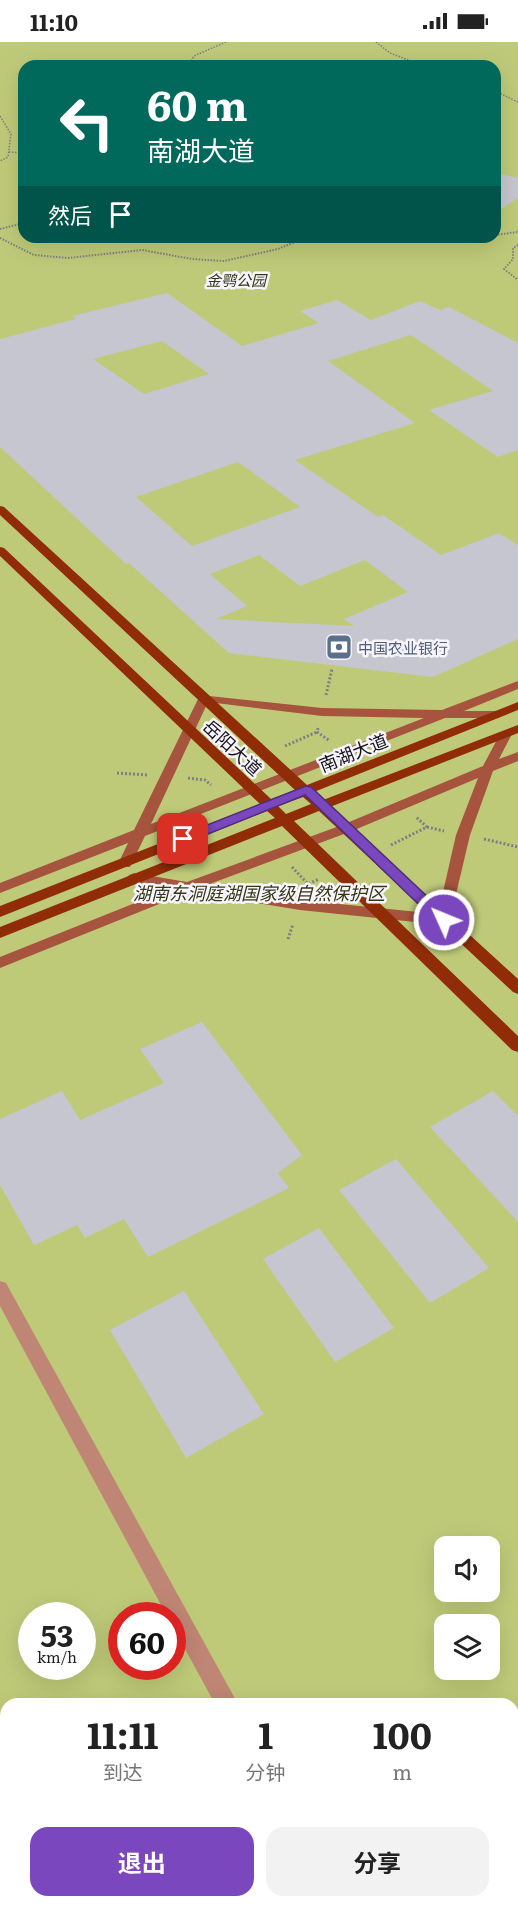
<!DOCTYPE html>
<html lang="zh">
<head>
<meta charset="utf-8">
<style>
  body { margin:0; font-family:Literata,"Noto Sans SC",serif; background:#f2f2f2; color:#222; height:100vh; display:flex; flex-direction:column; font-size:22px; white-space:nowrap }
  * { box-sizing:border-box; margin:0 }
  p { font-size:20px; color:#767676 }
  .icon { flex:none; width:33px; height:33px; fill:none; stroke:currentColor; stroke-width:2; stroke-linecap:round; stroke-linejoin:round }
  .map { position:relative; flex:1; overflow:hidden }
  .side { position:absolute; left:0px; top:1656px; width:519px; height:210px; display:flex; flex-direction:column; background:#fff; border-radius:18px 18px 0 0; box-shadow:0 6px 24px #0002 }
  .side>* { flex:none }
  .hud { position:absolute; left:18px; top:18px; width:483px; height:183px; border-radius:18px; box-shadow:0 6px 24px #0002; background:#00695c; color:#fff; overflow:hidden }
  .controls { position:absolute; left:434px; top:1494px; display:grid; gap:12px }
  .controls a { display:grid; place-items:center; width:66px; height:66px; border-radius:12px; background:#fff; box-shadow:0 6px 24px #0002; font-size:30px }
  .speed { position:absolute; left:18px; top:1560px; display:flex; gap:12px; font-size:30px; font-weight:700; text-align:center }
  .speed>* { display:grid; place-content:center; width:78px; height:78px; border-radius:50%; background:#fff; box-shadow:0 6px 24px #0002; line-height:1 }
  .speed small { font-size:15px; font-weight:400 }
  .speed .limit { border:9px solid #d22; background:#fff; color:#111 }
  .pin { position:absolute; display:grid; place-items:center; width:51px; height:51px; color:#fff; margin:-26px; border-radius:12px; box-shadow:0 3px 9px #0006 }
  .me { position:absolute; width:66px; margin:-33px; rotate:314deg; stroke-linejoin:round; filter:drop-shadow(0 0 4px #0008) }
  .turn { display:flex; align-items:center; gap:21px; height:126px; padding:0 30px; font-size:27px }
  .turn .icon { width:78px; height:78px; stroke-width:2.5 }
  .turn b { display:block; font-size:42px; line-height:51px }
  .then { display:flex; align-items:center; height:57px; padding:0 30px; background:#0003; gap:12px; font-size:22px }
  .eta { display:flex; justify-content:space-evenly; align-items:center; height:102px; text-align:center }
  .eta b { font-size:36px; font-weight:700; line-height:42px }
  .primary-button { display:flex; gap:12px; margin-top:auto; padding:12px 30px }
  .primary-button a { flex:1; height:69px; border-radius:18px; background:#7a47be; color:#fff; font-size:24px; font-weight:700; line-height:69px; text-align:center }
  .primary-button a+a { background:#f2f2f2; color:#222 }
  .status { display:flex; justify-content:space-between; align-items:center; height:42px; padding:0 30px; background:#fff; direction:ltr }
  .status svg { height:16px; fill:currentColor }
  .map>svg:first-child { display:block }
  .green { fill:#bfca79; fill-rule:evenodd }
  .building { fill:#c5c6cf; fill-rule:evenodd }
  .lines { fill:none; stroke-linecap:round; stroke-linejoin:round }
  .path-far2 { stroke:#807d84; stroke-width:1.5; stroke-dasharray:1.5 1.5; stroke-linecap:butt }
  .path-far1 { stroke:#807d84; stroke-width:2; stroke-dasharray:1.5 1.5; stroke-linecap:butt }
  .path { stroke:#807d84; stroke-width:3; stroke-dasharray:2 2; stroke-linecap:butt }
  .minor { fill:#c08675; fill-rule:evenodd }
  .secondary { fill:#a6543d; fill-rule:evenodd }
  .primary { fill:#912c09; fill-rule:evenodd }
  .route { fill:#7a47be; stroke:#4f2e7c; stroke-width:1.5 }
  .labels { text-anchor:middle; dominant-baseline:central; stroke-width:5; stroke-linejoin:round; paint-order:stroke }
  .far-park-label { font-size:15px; font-style:italic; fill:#343814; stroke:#f7f4fd }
  .far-service-label { font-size:15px; fill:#4e5e75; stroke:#f7f4fd; text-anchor:start }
  .street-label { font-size:18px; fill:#151417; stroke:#f7f4fd }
  .park-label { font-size:18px; font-style:italic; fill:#343814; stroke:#f7f4fd }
</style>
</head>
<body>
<div class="status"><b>11:10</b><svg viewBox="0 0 49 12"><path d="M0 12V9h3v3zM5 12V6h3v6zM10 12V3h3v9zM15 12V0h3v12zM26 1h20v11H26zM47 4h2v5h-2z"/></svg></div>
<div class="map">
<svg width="518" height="1866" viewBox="0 0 518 1866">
  <rect width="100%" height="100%" fill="#eae6f0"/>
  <path class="green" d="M0,0H518V1866H0ZM24,24H495V195H24ZM444,1504H489V1550H444ZM32,1574H82V1624H32ZM122,1574H172V1624H122ZM444,1582H489V1628H444ZM6,1662H513V1860H6Z"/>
  <path class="building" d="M495,131L518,136V156L495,171Z
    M167,251L242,304L319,281L300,269L337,258L371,278L420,259L440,268L449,265L518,301V408L498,415L429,368L493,349L411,293L328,319L415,381L295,418L378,475L383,473L441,513L499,491L518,503V597L433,635L229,611L129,521L126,522L0,405V297L76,277L72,274ZM162,299L209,332L144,352L93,317ZM238,420L300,465L192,504L136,455ZM259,513L300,544L365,518L408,550L344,577L354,584L216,577L247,564L210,532Z
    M202,980L302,1113L278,1131L289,1146L148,1215L124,1177L85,1196L77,1183L34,1203L0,1143V1077L62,1049L80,1078L164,1041L140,1007Z
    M493,1049L518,1074V1180L430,1085Z
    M396,1117L489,1226L430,1261L339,1148Z
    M319,1186L394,1286L335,1320L263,1217Z
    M184,1249L264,1372L186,1416L110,1288Z"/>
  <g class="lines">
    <path class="path-far2" d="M376,0L390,11L424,24
      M188,24L194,14L226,0
      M495,49L518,60
      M0,74L11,92L8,115L0,119
      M9,110L24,111"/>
    <path class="path-far1" d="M0,187L24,181
      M495,193L518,190
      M391,195L393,198L415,200L437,195
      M478,195H481
      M0,196L34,213L68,216L142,208L192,217L224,219L278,207L307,195
      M518,203L513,206V217L504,227L518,238"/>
    <path class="path" d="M326,653L332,627
      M318,686L317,690L330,699
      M285,704L317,690
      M117,731L147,733
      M188,736L205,738L211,743
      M427,785L444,789
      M484,797L518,805
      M391,803L427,785L416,775
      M292,825L308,842L319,837
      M288,897L293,882"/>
    <path class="minor" d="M0,1239L6,1241L238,1662H215L172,1583V1574H167L0,1264Z
      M201,1860H230L227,1866H199Z"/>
    <path class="secondary" d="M518,639V647L464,669H495L501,673L499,676H445L145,794L130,825H120L118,822L128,801L0,851V841L134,788L200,653L322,666L442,668ZM208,660L322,674L424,676L151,782Z
      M506,688L512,692L499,717L518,710V719L493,729L470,793L449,882L444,883L300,868L189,850L0,926V915L170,847L129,839L127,836L129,833L134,831L187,840L342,783L483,724L500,692ZM478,736L456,793L438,872L300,858L207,843L352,789Z"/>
    <path class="primary" d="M0,464L4,465L307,743L518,660V668L314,750L323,758L518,683V691L330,765L518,937V952L513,950L319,769L294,779L518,994V1010L512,1008L282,784L0,896V885L275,776L267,769L0,875V864L260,762L0,514V505L4,506L271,757L295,748L0,473ZM303,755L311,762L286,772L278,764Z"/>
  </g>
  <path class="route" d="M306,744L311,745L449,875L451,878L449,882H439L305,753L188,800H179L177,797L179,794Z"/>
  <defs>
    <symbol id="bank-square" viewBox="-11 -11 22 22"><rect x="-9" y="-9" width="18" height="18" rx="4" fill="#5c6f8a" stroke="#f7f4fd"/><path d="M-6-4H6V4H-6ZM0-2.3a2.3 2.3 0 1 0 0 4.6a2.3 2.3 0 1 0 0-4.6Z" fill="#fff"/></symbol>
  </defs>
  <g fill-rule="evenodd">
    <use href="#bank-square" x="324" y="590" width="30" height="30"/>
  </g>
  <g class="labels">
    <g class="far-park-label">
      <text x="236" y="237">金鹗公园</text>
    </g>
    <g class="far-service-label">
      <text x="358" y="605">中国农业银行</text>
    </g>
    <g class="street-label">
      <text transform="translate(233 705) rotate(43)">岳阳大道</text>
      <text transform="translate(353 710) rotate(-22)">南湖大道</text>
    </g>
    <g class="park-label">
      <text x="259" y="850">湖南东洞庭湖国家级自然保护区</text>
    </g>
  </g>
</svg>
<div class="controls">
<a><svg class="icon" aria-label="sound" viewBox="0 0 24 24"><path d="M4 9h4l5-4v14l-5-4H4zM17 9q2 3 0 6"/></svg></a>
<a><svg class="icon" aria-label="layers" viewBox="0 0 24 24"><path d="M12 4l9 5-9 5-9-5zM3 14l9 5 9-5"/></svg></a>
</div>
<div class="speed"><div>53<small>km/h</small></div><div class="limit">60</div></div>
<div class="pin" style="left:183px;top:797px;background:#d93025"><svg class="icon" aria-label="arrive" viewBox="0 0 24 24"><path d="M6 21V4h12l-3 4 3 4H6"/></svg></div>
<svg class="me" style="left:444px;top:878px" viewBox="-20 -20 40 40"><circle r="17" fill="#7a47be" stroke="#fff" stroke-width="3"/><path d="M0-11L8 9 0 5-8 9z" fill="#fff"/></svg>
<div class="hud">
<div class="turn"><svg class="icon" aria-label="left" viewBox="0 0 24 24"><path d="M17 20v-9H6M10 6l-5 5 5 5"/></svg><div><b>60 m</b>南湖大道</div></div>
<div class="then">然后<svg class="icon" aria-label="arrive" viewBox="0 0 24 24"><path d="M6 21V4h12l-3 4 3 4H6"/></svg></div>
</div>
<section class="side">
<div class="eta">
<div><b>11:11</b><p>到达</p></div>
<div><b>1</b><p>分钟</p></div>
<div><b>100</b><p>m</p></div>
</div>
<div class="primary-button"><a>退出</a><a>分享</a></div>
</section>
</div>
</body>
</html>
